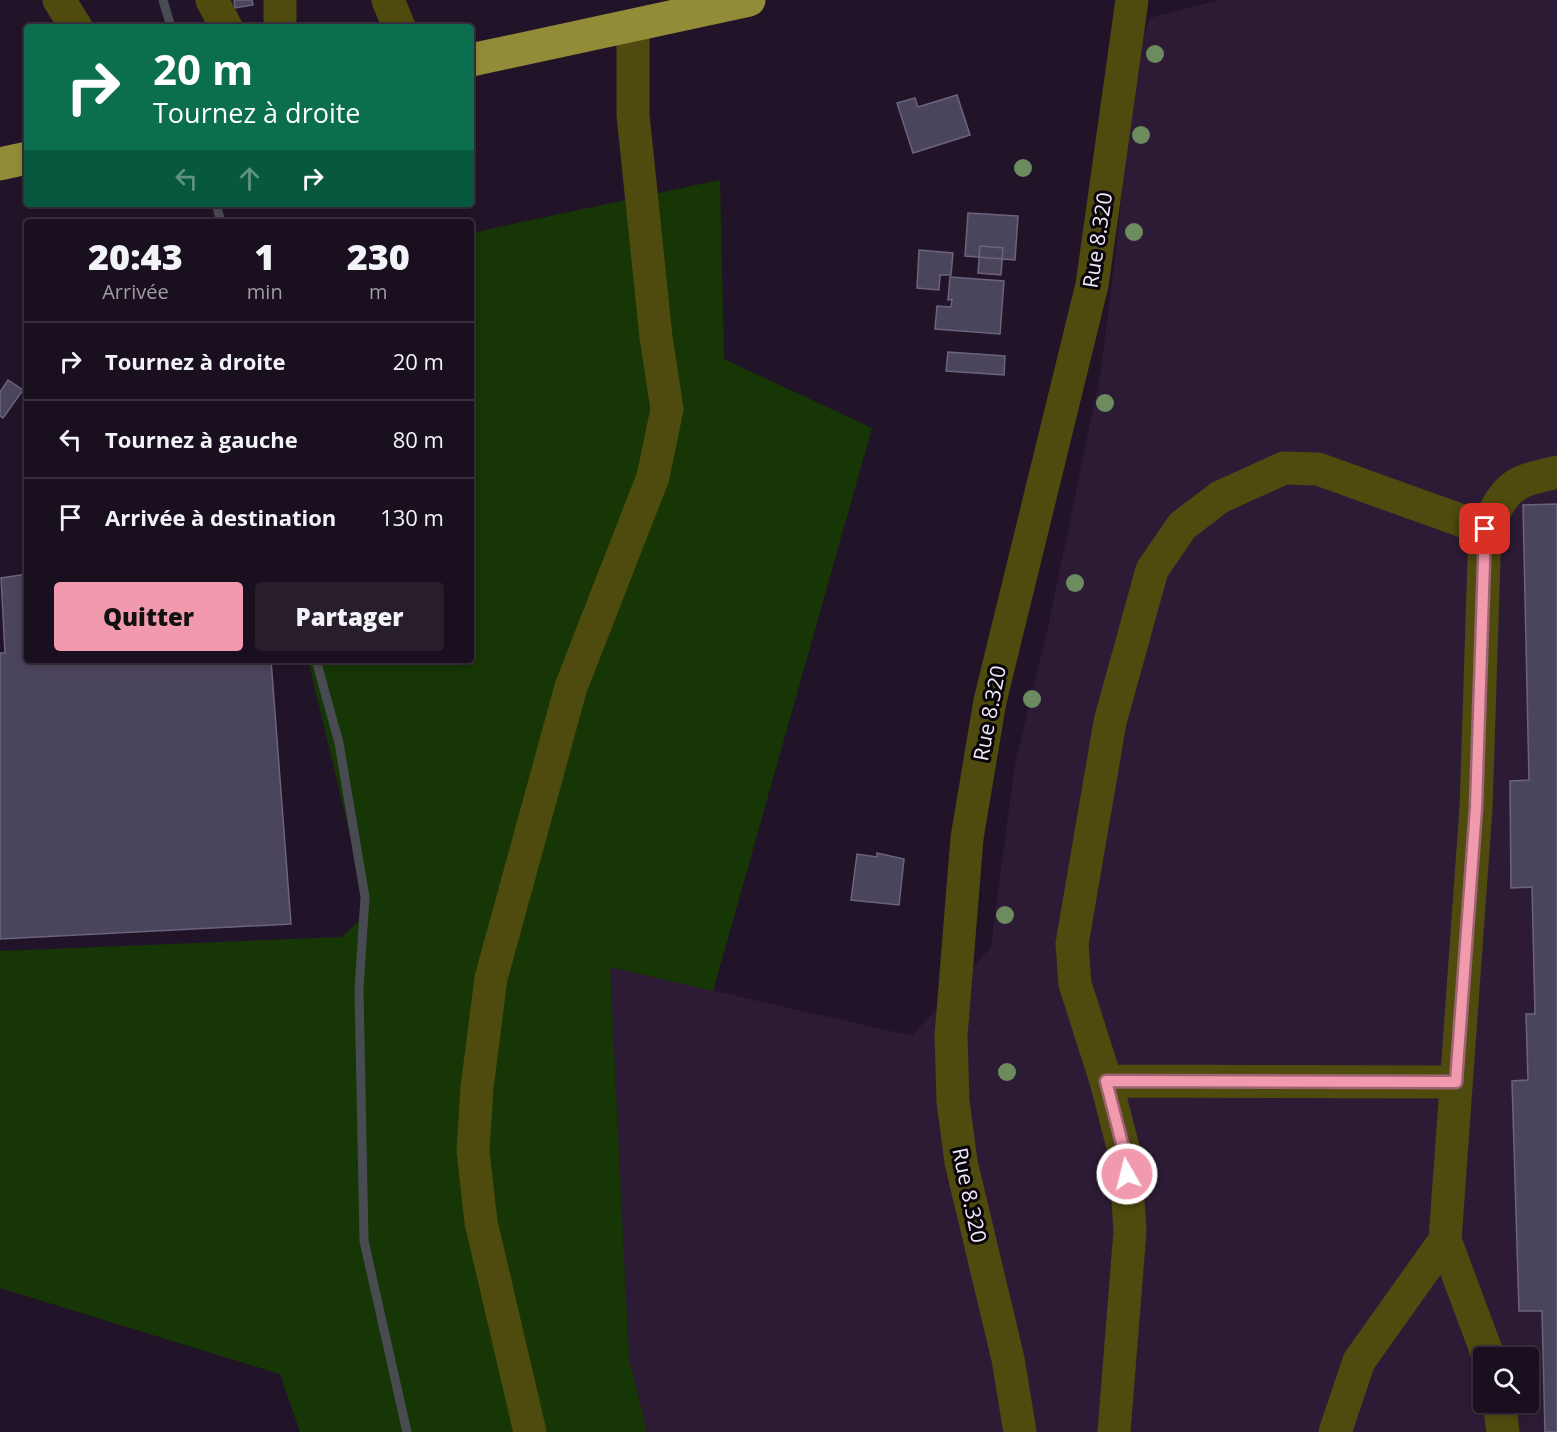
<!DOCTYPE html>
<html lang="fr">
<head>
<meta charset="utf-8">
<style>
  body { margin:0; font-family:"Open Sans",sans-serif; background:#271d2b; color:#f1f3f6; height:100vh; display:flex; flex-direction:column; font-size:22px; white-space:nowrap }
  * { box-sizing:border-box; margin:0 }
  p { font-size:20px; color:#9f9ca4 }
  .icon { flex:none; width:33px; height:33px; fill:none; stroke:currentColor; stroke-width:2; stroke-linecap:round; stroke-linejoin:round }
  .map { position:relative; flex:1; overflow:hidden }
  .drawer { position:absolute; left:24px; top:219px; width:450px; height:444px; display:flex; flex-direction:column; background:#1a0f1e; border-radius:6px; box-shadow:0 3px 9px #0003,0 0 0 2px #382f3c }
  .drawer>* { flex:none }
  .hud { position:absolute; left:24px; top:24px; width:450px; height:183px; border-radius:6px; box-shadow:0 3px 9px #0003,0 0 0 2px #382f3c; background:#0b6e4f; color:#fff; overflow:hidden }
  .buttons { position:absolute; left:1473px; top:1347px; display:grid; gap:12px }
  .buttons a { display:grid; place-items:center; width:66px; height:66px; border-radius:6px; background:#1a0f1e; box-shadow:0 3px 9px #0003,0 0 0 2px #382f3c; font-size:30px }
  .pin { position:absolute; display:grid; place-items:center; width:51px; height:51px; color:#fff; margin:-26px; border-radius:12px; box-shadow:0 3px 9px #0006 }
  .me { position:absolute; width:66px; margin:-33px; rotate:352deg; stroke-linejoin:round; filter:drop-shadow(0 0 4px #0008) }
  .turn { display:flex; align-items:center; gap:21px; height:126px; padding:0 30px; font-size:27px }
  .turn .icon { width:78px; height:78px; stroke-width:2.5 }
  .turn b { display:block; font-size:42px; line-height:51px }
  .lanes { display:flex; align-items:center; height:57px; padding:0 30px; background:#0003; justify-content:center; gap:30px; direction:ltr }
  .lanes .off { opacity:.35 }
  .eta { display:flex; justify-content:space-evenly; align-items:center; height:102px; text-align:center }
  .eta b { font-size:36px; font-weight:800; line-height:42px }
  .primary-button { display:flex; gap:12px; margin-top:auto; padding:12px 30px }
  .primary-button a { flex:1; height:69px; border-radius:6px; background:#f29aad; color:#111; font-size:24px; font-weight:800; line-height:69px; text-align:center }
  .primary-button a+a { background:#271d2b; color:#f1f3f6 }
  ul { padding:0; list-style:none }
  li { display:flex; align-items:center; gap:18px; height:78px; padding:0 30px; border-top:2px solid #382f3c }
  li div { flex:1 }
  li b { display:block; font-size:22px }
  li em { font-style:normal }
  .map>svg:first-child { display:block }
  .built { fill:#2d1b35; fill-rule:evenodd }
  .green { fill:#163605 }
  .lines { fill:none; stroke-linecap:round; stroke-linejoin:round }
  .stream { stroke:#484c52; stroke-width:9 }
  .building { fill:#4b445d; stroke:#6b647f; stroke-width:1.5 }
  .minor { stroke:#4f4a0d; stroke-width:33 }
  .highway { stroke:#928b38; stroke-width:33 }
  .tree { fill:#6c8b5f }
  .route-casing { stroke:#9d6470; stroke-width:15 }
  .route { stroke:#f29aad; stroke-width:10 }
  .labels { text-anchor:middle; dominant-baseline:central; stroke-width:6; stroke-linejoin:round; paint-order:stroke }
  .street-label { font-size:21px; fill:#f1e8f6; stroke:#08040b }
</style>
</head>
<body>
<div class="map">
<svg width="1557" height="1432" viewBox="0 0 1557 1432">
  <rect width="100%" height="100%" fill="#221428"/>
  <path class="built" d="M1219,0H1557V1432H647L629,1359L610,967L912,1036L991,947L1014,770L1049,622L1100,376L1117,242L1133,70L1150,18ZM1484,1358H1528V1402H1484Z"/>
  <path class="green" d="M720,180L724,359L872,428L713,991L610,967L629,1359L647,1432H300L280,1374L0,1288V951L342,937L366,914L365,897L308,660H471V233Z"/>
  <g class="lines">
    <path class="stream" d="M163,0L171,27
      M216,204L221,222
      M316,660L339,743L365,897L359,989L364,1241L407,1432"/>
  </g>
  <path class="building" d="M234,0H252L253,5L235,8Z
    M957,95L970,135L913,153L897,103L915,98L918,107Z
    M968,213L1018,216L1015,260L965,256Z
    M980,246L1003,248L1001,275L978,273Z
    M919,250L953,253L951,275H940L939,290L917,288Z
    M950,277L1004,281L1000,334L935,329L937,306L951,307L952,299L948,300Z
    M948,352L1005,356L1004,375L946,371Z
    M8,380L23,390L3,418L0,416V392Z
    M1557,504V1432H1545L1542,1311H1519L1512,1081L1528,1080L1526,1014H1535L1532,887L1511,888L1510,781L1529,780L1523,505Z
    M27,574V660H271L291,924L0,939V653H5L1,578Z
    M877,853L904,859L899,905L851,900L857,854L877,857Z"/>
  <g class="lines">
    <path class="minor" d="M59,0L76,27
      M212,0L226,27
      M280,0V27
      M388,0L399,27
      M1106,1081L1456,1082
      M1489,1358L1445,1240L1476,808L1485,529C1508,486 1508,483 1557,472
      M1499,1402L1503,1432
      M530,1432L481,1222L473,1151L477,1088L491,978L571,687L653,477L667,409L656,337L633,115V26
      M1020,1432L1008,1359L961,1162L953,1101L951,1036L967,838L990,701L1092,285L1132,0
      M1114,1432L1130,1231L1125,1155L1106,1081L1075,984L1072,944L1110,722L1152,570L1182,526L1220,497L1284,468L1318,469L1485,529
      M1335,1432L1359,1361L1445,1240"/>
    <path class="highway" d="M471,60L749,0
      M0,164L27,158"/>
  </g>
  <g class="tree">
    <circle cx="1155" cy="54" r="9"/>
    <circle cx="1141" cy="135" r="9"/>
    <circle cx="1023" cy="168" r="9"/>
    <circle cx="1134" cy="232" r="9"/>
    <circle cx="1105" cy="403" r="9"/>
    <circle cx="1075" cy="583" r="9"/>
    <circle cx="1032" cy="699" r="9"/>
    <circle cx="1005" cy="915" r="9"/>
    <circle cx="1007" cy="1072" r="9"/>
  </g>
  <g class="lines">
    <defs>
      <path id="route" d="M1127,1174L1125,1155L1106,1081L1456,1082L1476,808L1485,529"/>
    </defs>
    <use href="#route" class="route-casing"/>
    <use href="#route" class="route"/>
  </g>
  <g class="labels">
    <g class="street-label">
      <text transform="translate(1097 240) rotate(-81)">Rue 8.320</text>
      <text transform="translate(989 713) rotate(-79)">Rue 8.320</text>
      <text transform="translate(970 1195) rotate(78)">Rue 8.320</text>
    </g>
  </g>
</svg>
<div class="buttons">
<a><svg class="icon" aria-label="search" viewBox="0 0 24 24"><circle cx="10" cy="10" r="6"/><path d="M15 15l6 6"/></svg></a>
</div>
<div class="pin" style="left:1485px;top:529px;background:#d93025"><svg class="icon" aria-label="arrive" viewBox="0 0 24 24"><path d="M6 21V4h12l-3 4 3 4H6"/></svg></div>
<svg class="me" style="left:1127px;top:1174px" viewBox="-20 -20 40 40"><circle r="17" fill="#f29aad" stroke="#fff" stroke-width="3"/><path d="M0-11L8 9 0 5-8 9z" fill="#fff"/></svg>
<div class="hud">
<div class="turn"><svg class="icon" aria-label="right" viewBox="0 0 24 24"><path d="M7 20v-9h11M14 6l5 5-5 5"/></svg><div><b>20 m</b>Tournez à droite</div></div>
<div class="lanes"><svg class="icon off" aria-label="left" viewBox="0 0 24 24"><path d="M17 20v-9H6M10 6l-5 5 5 5"/></svg><svg class="icon off" aria-label="ahead" viewBox="0 0 24 24"><path d="M12 20V5M6 11l6-6 6 6"/></svg><svg class="icon" aria-label="right" viewBox="0 0 24 24"><path d="M7 20v-9h11M14 6l5 5-5 5"/></svg></div>
</div>
<section class="drawer">
<div class="eta">
<div><b>20:43</b><p>Arrivée</p></div>
<div><b>1</b><p>min</p></div>
<div><b>230</b><p>m</p></div>
</div>
<ul>
<li><svg class="icon" aria-label="right" viewBox="0 0 24 24"><path d="M7 20v-9h11M14 6l5 5-5 5"/></svg><div><b>Tournez à droite</b></div><em>20 m</em></li>
<li><svg class="icon" aria-label="left" viewBox="0 0 24 24"><path d="M17 20v-9H6M10 6l-5 5 5 5"/></svg><div><b>Tournez à gauche</b></div><em>80 m</em></li>
<li><svg class="icon" aria-label="arrive" viewBox="0 0 24 24"><path d="M6 21V4h12l-3 4 3 4H6"/></svg><div><b>Arrivée à destination</b></div><em>130 m</em></li>
</ul>
<div class="primary-button"><a>Quitter</a><a>Partager</a></div>
</section>
</div>
</body>
</html>
